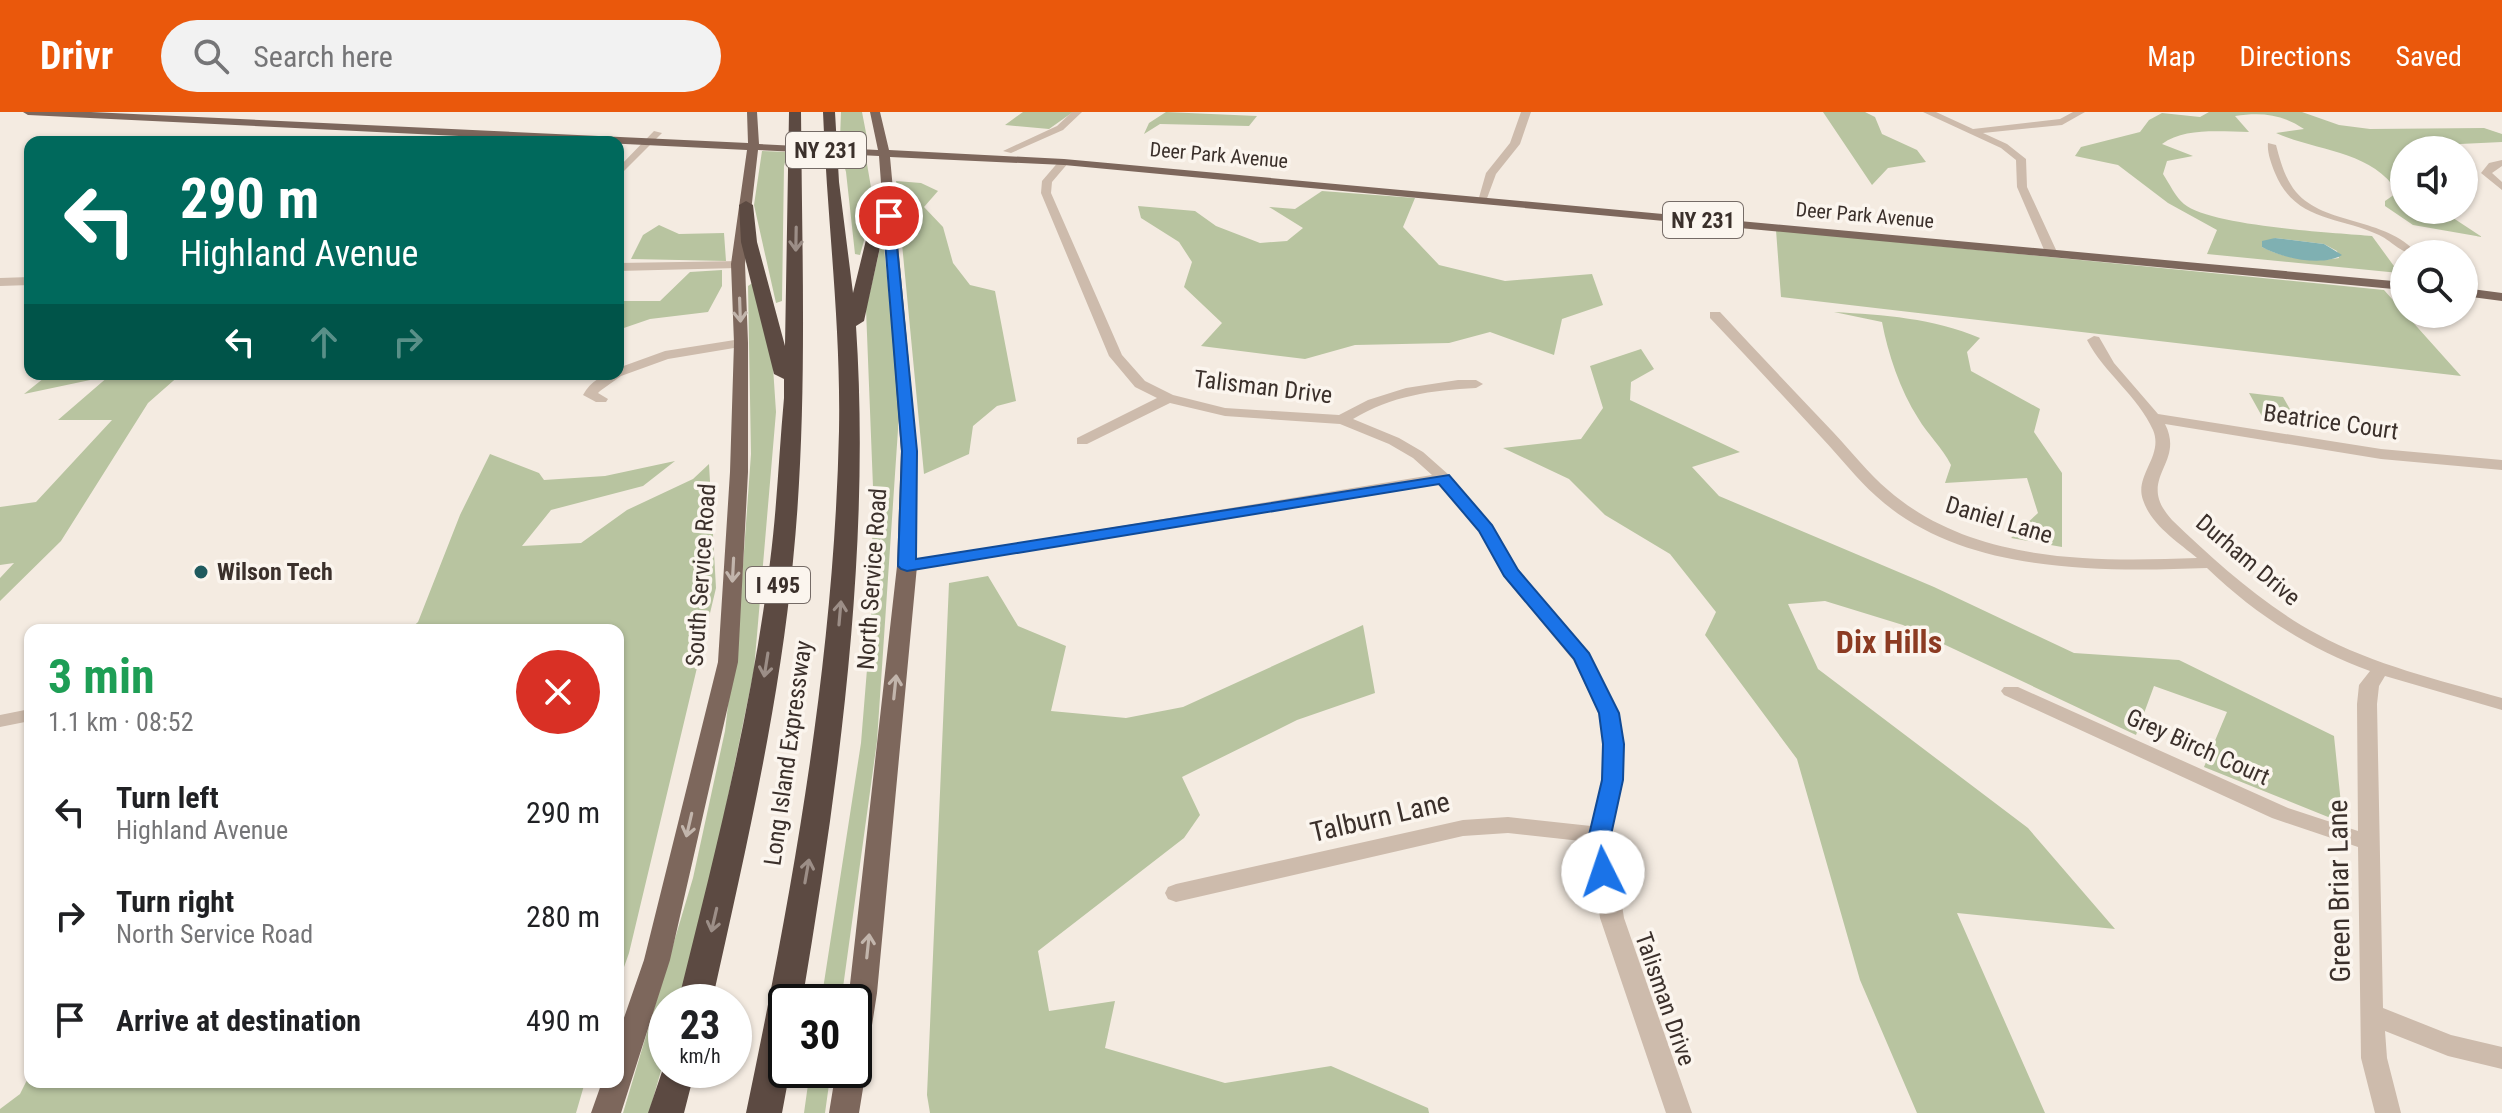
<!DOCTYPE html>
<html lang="en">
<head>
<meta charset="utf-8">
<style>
  body { margin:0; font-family:"Roboto Condensed",sans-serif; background:#f2f2f2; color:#202124; height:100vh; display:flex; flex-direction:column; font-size:30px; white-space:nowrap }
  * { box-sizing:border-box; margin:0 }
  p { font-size:26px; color:#757577 }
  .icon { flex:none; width:44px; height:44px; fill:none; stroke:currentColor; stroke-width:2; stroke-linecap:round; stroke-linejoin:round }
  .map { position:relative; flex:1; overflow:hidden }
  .panel { position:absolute; left:24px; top:512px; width:600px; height:464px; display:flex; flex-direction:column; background:#fff; border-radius:16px; box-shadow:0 2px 6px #0004 }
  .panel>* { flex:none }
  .banner { position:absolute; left:24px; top:24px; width:600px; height:244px; border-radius:16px; box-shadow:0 2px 6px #0004; background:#00695c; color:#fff; overflow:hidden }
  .fabs { position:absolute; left:2390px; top:24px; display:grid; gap:16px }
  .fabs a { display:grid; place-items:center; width:88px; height:88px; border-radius:50%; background:#fff; box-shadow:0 2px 6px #0004; font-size:40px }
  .speed { position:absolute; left:648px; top:872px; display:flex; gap:16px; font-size:40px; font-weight:700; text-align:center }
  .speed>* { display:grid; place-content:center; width:104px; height:104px; border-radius:50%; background:#fff; box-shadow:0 2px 6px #0004; line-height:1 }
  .speed small { font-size:20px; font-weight:400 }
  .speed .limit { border:4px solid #111; border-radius:12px; background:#fff; color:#111 }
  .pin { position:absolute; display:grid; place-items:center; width:68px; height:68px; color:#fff; margin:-34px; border:4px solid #fff; border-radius:50%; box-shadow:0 2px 8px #0007 }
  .me { position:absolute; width:88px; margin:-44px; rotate:356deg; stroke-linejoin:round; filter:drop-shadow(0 0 6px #0008) }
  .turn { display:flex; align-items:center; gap:28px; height:168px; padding:0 24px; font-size:36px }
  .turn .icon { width:104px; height:104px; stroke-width:2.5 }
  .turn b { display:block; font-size:56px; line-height:68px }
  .lanes { display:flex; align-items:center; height:76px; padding:0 24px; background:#0003; justify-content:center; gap:40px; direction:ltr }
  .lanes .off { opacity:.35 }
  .round { display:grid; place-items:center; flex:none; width:84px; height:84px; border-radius:42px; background:#f2f2f2 }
  .summary { display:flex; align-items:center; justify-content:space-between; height:136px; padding:0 24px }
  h1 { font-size:48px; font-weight:700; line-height:60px; color:#1e9e55 }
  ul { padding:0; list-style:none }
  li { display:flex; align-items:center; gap:24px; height:104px; padding:0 24px }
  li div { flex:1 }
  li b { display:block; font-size:30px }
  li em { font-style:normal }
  header { display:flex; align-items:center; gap:48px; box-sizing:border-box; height:112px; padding:0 40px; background:#ea580c; color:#fff }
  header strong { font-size:38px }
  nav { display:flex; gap:44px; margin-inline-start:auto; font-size:28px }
  .search { width:560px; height:72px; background:#f2f2f2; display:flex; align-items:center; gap:20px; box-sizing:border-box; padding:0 28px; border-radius:44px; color:#757577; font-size:30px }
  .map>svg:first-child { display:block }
  .green { fill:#b8c4a0; fill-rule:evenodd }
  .water { fill:#7fb0b2 }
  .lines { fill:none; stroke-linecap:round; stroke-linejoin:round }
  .minor { fill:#cdbbac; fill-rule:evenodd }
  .major { fill:#7d675c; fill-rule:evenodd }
  .highway { fill:#5c4a42; fill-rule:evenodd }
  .oneway { stroke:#9c8e87 }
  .oneway2 { stroke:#c2b5ac }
  .route { fill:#1a73e8; stroke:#114b97; stroke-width:2 }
  .poi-dot { fill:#1f5a5e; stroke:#fbf5ee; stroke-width:3 }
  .labels { text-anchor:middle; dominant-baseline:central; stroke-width:7; stroke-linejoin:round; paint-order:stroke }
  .far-street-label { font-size:20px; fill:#3b302b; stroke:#fbf5ee }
  .shield { fill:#fbf5ee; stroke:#756b66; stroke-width:2 }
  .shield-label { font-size:22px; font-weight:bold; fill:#3b302b }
  .street-label { font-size:24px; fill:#3b302b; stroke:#fbf5ee }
  .poi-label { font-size:24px; font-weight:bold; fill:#3b302b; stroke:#fbf5ee; text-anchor:start }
  .near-street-label { font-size:28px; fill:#3b302b; stroke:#fbf5ee }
  .district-label { font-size:32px; font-weight:bold; fill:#8c3b22; stroke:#fbf5ee }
</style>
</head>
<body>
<header>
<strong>Drivr</strong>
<div class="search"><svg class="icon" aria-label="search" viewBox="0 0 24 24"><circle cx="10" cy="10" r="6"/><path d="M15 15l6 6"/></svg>Search here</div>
<nav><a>Map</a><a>Directions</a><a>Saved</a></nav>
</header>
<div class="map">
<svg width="2502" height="1001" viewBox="0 0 2502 1001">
  <rect width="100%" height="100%" fill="#f4ebe1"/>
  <path class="green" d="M841,0H862L867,26L840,27Z
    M1023,0H1073L1049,17L1005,13Z
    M1166,0L1257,4L1249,14L1160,12L1144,22L1149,11Z
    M1823,0H1865L1875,5L1882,22L1917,38L1926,50L1888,56L1872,73Z
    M2209,0H2302L2339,13L2370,17L2484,16L2502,22V30L2418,34L2404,38V98H2441L2482,125L2413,113L2385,94V89L2398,80C2370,38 2319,40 2276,21L2304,17C2282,2 2261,0 2235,4L2249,20C2222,20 2185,15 2162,32L2193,44L2167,49L2163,62C2169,71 2176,86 2184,92C2211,114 2334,121 2372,124L2399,161L2207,142L2217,118L2168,91L2118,53L2075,44L2081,35L2140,20L2149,8L2162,1L2200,5ZM2275,126L2324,132L2337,139L2339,146C2314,150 2285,147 2262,135Z
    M762,39L788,40L784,54L782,189L776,191L754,93Z
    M841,43L866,46L874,93L860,143L855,142L846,60Z
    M896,69L921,71L938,79L924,95L943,115L953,151L970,173L995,179L1016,289L997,294L973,314L969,342L924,362Z
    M1322,79L1415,86L1403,115L1439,153L1505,169L1592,162L1603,193L1562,207L1554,243L1490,220L1449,231L1355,233L1305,247L1201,234L1222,211L1184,175L1192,150L1179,130L1141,106L1138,94L1195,99L1216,114L1260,131L1287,129L1303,116L1269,95L1295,97Z
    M659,113L679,122L724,121L726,149L631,147L643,123Z
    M1776,118L2384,178L2461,264L1781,185Z
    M880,136H884L900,288L877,629L841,890H821L861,631L871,508L873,375L866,197Z
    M722,158V174L708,200L650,207L618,218V189H660L690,160Z
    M754,170L772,240L776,300L754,558L711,768L679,890H666V941L649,1001H623L693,766L725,619L741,481L751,342L748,174Z
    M1834,200C1884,203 1933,206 1980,226L1967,240L1971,259L2040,297L2034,320L2062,361V435L2011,426L2038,401L2027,366L1945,371L1951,353C1942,335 1928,323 1918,306C1900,278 1888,242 1882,210Z
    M1641,237L1654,257L1631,270L1630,288L1740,340L1692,355L1719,384L1934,475L2074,541L2179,548L2334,624L2343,711L2204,655L2227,600L2154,574L2136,623L1903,513L1825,489L1788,492L1818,557L2028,716L2115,817L1957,801L2045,1001H1917L1860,868L1797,647L1705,523L1716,500L1670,442L1605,403L1569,367L1503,336L1581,327L1603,296L1590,254Z
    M49,262H181L148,291L61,429L0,489V466L14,451L0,453V395L36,390L112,308H58L109,264L24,282Z
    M2249,281L2283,285L2299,313L2264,308Z
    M490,342L539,361L544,368L605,364L675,349L643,374L551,398L522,434L581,431L627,398L693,367L709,352L716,476L629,841L618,872V518H409L418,510L460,403Z
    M988,464L1018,514L1066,534L1051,599L1126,606L1183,595L1363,513L1375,581L1297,608L1182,665L1200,703L1184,726L1038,839L1049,899L1115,889L1105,936L1225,971L1331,954L1428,996L1429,1001H930L927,983L949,471Z
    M810,958H831L825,1001H804Z
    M30,962V970H585L576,1001H0V997L20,982Z"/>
  <path class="water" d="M2275,126L2324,132L2342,143C2323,155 2281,146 2262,135V129Z"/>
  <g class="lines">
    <path class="minor" d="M1072,0H1082L1063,18L1011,41L1003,39L1057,14Z
      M1521,0H1531L1520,32L1496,62L1486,89H1478L1486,61L1510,31Z
      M1923,0H1936L1973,17L2060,7L2073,0H2085L2062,13L1983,21L2007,32L2026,47L2027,75L2057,140L2055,142L2045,140L2017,75L2016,48L2001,36Z
      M654,19L662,21L618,65V56Z
      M2268,31L2276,33C2280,48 2285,67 2296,80C2325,114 2384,104 2418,142C2400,142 2395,131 2379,123C2339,104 2295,110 2275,61C2271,51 2267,40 2268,31Z
      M1060,48L1069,50L1052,70L1051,81L1122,243L1145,269L1173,283L1225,296L1339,303L1368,288L1406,276L1458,268H1476L1483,272L1476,276C1432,278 1391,284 1353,307L1399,326L1423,340L1449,363L1492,413L1518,459L1589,542L1619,601L1624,632L1622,668L1611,723L1624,806L1692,1001H1666L1600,806L1590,730L1508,721L1463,724L1176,790L1168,787L1165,781L1168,775L1176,772L1463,708L1508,705L1591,714L1602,668L1604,632L1599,601L1573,548L1504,465L1479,419L1439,371L907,459L898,454L907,449L1432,363L1413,346L1389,332L1340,312L1225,304L1170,291L1087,332H1077V326L1157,286L1135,275L1109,244L1041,81L1042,69Z
      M2502,48V54L2492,61L2502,70V78L2481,61L2489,51Z
      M742,149L744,152L738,156L618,159V151Z
      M30,165V173L0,174V166Z
      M1710,200H1720C1757,240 1795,280 1833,320C1851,339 1868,361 1888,378C1972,451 2093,450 2197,446C2178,430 2151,413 2143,388C2134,363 2164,344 2153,318C2138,284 2104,261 2087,228L2094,224L2099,225L2114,251L2158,302L2381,337L2502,348V358L2381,347L2165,312C2186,353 2134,366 2172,408C2216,450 2263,493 2317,522C2374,553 2439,568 2502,586V598L2385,564L2379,574L2377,592L2383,896L2451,923L2502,935V957L2448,944L2385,919L2387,946L2401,1001H2375L2361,946L2358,735L2272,706L2004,583L2001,579L2004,575H2018L2288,696L2358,719L2357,592L2359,573L2370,559C2307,536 2255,502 2207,456C2100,460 1961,462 1876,384C1857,367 1840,345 1822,326C1785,286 1748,246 1710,206Z
      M741,227L748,231L746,234L668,247L621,264L600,279L598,281L608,287L606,290H596L583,283C591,269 602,262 618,262V256L665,239Z
      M30,597V609L0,615V603Z"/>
    <path class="major" d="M23,0H91L748,31L747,0H757L759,32L878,38L870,0H880L889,38L1064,47L2404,170V178L1064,53L890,45L917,339V454L877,881L868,939L860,949L866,958L859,1001H829L836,958H854V890H848L897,454L901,339L879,44L758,38L745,152L748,231V360L738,550L670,848L621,1001H591L602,970H618V923L644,848L718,550L730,360L734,231L731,152L747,38L28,3Z
      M2464,176L2502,181V189L2464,184Z"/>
    <path class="highway" d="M789,0H801C802,149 808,300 793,449C779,597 744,745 712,890H678C714,745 752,598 770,450C777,396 779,340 784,286V267L774,262L741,130L739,93L746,89L753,93L757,130L785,234Z
      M823,0H835L839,70L853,181L879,75L886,71L893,75L864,209L856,214C871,439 839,668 802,890H786V958H790L782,1001H746C793,776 834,549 839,319C841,212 827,107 823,0Z
      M666,948V958H695L684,1001H648Z"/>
  </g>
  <defs><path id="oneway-shaft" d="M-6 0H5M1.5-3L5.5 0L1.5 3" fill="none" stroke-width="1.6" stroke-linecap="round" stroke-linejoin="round" transform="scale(2)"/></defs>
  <g class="oneway">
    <use href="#oneway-shaft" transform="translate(796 127) rotate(91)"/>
    <use href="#oneway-shaft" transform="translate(840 501) rotate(-85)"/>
    <use href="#oneway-shaft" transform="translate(766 553) rotate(99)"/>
    <use href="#oneway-shaft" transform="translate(807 759) rotate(-80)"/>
    <use href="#oneway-shaft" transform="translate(714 808) rotate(103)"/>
  </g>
  <g class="oneway2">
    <use href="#oneway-shaft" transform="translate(740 198) rotate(88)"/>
    <use href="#oneway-shaft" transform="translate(733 458) rotate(93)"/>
    <use href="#oneway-shaft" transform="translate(895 575) rotate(-84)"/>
    <use href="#oneway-shaft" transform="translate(689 713) rotate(103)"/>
    <use href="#oneway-shaft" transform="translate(868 834) rotate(-84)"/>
  </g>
  <path class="route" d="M889,101L894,104L917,339L916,447L1449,363L1492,413L1518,458L1589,541L1619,601L1624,632L1623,668L1611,723L1614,760L1611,766L1603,768L1595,766L1592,760L1589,723L1602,668L1603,632L1599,601L1574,547L1504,464L1479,419L1439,372L907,459L901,457L898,454L902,339L883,104Z"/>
  <circle class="poi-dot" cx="201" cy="460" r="8"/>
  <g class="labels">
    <g class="far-street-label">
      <text transform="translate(1219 43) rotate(5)">Deer Park Avenue</text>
      <text transform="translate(1865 103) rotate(5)">Deer Park Avenue</text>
    </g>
    <g class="shield">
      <rect x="786" y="20" width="80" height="36" rx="6"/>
      <rect x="1663" y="90" width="80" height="36" rx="6"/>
      <rect x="746" y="455" width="64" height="36" rx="6"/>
    </g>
    <g class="shield-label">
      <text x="826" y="38">NY 231</text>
      <text x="1703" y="108">NY 231</text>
      <text x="778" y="473">I 495</text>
    </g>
    <g class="street-label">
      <text transform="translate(1263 275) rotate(7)">Talisman Drive</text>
      <text transform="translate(2331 310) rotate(8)">Beatrice Court</text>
      <text transform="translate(1999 408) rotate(17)">Daniel Lane</text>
      <text transform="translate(2248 448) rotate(40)">Durham Drive</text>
      <text transform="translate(701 463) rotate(-86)">South Service Road</text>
      <text transform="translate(872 467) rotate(-86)">North Service Road</text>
      <text transform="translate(2198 635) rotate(24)">Grey Birch Court</text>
      <text transform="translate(788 641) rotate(-82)">Long Island Expressway</text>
      <text transform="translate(1665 887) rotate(71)">Talisman Drive</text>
    </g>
    <g class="poi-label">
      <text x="217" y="460">Wilson Tech</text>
    </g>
    <g class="near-street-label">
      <text transform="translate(1380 705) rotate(-13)">Talburn Lane</text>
      <text transform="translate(2339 779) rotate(-91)">Green Briar Lane</text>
    </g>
    <g class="district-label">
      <text x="1889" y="530">Dix Hills</text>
    </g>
  </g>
</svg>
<div class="fabs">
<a><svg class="icon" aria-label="sound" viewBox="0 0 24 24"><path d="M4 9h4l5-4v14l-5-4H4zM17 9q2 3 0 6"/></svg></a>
<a><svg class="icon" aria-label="search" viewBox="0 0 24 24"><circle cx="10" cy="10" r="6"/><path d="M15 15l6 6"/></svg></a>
</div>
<div class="speed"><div>23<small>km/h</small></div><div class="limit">30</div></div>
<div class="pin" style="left:889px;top:104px;background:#d93025"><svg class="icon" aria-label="arrive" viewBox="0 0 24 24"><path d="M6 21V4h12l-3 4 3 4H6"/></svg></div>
<svg class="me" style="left:1603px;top:760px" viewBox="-20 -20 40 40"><circle r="19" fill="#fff"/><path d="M0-13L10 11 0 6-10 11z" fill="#1a73e8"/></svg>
<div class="banner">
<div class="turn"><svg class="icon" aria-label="left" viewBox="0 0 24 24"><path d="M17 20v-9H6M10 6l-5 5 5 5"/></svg><div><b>290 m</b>Highland Avenue</div></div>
<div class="lanes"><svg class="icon" aria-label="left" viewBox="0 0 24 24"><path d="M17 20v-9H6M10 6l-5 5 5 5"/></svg><svg class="icon off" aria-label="ahead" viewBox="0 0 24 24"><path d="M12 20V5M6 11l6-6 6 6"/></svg><svg class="icon off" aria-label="right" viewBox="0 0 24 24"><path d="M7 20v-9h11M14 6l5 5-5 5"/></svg></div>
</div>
<section class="panel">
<div class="summary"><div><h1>3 min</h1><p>1.1 km · 08:52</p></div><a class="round" style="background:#d93025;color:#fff"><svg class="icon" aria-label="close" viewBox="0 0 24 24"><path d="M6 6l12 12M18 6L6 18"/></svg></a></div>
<ul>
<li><svg class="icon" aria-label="left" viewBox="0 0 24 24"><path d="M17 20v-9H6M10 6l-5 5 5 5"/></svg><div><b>Turn left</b><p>Highland Avenue</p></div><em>290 m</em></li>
<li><svg class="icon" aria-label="right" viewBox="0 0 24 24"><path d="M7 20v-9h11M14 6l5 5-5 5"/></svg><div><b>Turn right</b><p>North Service Road</p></div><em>280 m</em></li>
<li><svg class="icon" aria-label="arrive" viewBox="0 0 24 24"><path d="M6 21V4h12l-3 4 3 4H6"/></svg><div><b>Arrive at destination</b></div><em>490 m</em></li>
</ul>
</section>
</div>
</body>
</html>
